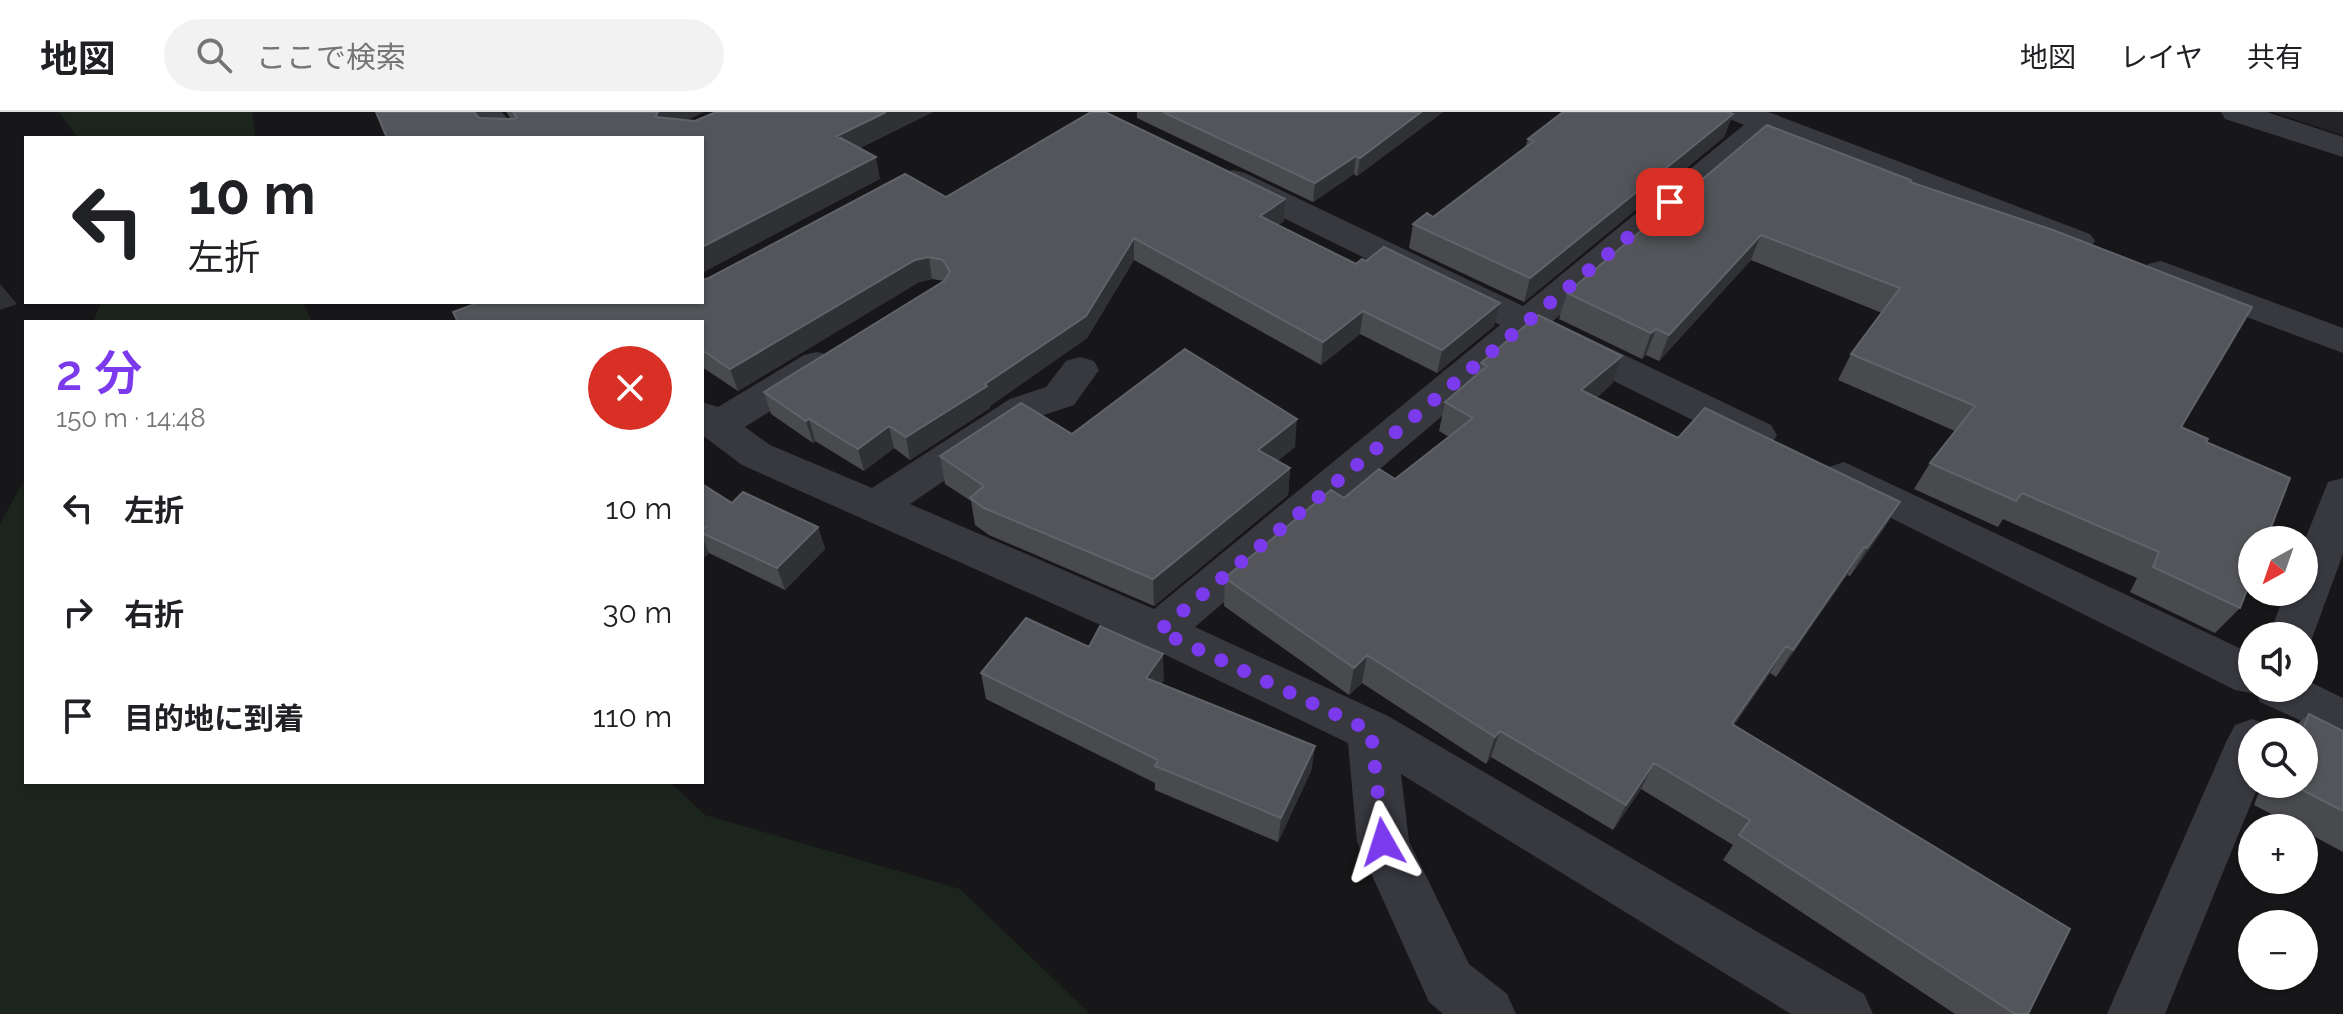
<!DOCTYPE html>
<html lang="ja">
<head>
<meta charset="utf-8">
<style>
  body { margin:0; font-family:Raleway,"Noto Sans JP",sans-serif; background:#f2f2f2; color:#202124; height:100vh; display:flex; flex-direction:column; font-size:30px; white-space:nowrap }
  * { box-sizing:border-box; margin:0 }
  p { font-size:26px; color:#757577 }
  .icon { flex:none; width:44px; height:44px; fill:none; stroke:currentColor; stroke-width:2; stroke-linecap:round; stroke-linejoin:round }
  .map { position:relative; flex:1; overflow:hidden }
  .details { position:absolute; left:24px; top:208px; width:680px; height:464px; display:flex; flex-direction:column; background:#fff; border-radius:0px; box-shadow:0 2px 6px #0004 }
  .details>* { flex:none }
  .hud { position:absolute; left:24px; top:24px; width:680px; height:168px; border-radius:0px; box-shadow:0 2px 6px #0004; background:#fff; color:#202124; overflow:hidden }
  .needle { width:52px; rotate:220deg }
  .tools { position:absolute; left:2238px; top:414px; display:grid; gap:16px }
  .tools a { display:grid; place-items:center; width:80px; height:80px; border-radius:50%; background:#fff; box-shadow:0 2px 6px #0004; font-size:40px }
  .pin { position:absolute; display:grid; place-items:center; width:68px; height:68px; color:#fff; margin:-34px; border-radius:16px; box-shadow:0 4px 12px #0006 }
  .me { position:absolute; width:88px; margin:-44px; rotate:354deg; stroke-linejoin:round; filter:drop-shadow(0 0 6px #0008) }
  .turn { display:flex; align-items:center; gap:28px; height:168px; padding:0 32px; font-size:36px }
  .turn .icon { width:104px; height:104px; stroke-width:2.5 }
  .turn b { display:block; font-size:56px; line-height:68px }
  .round { display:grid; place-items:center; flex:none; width:84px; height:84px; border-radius:42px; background:#f2f2f2 }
  .head { display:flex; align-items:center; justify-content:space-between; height:136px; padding:0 32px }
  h1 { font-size:48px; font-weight:600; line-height:60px; color:#7c3aed }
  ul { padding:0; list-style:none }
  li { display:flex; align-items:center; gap:24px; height:104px; padding:0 32px }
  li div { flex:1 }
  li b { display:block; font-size:30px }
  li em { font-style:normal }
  header { display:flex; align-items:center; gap:48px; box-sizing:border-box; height:112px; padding:0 40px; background:#fff; border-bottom:2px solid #e0e0e0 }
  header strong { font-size:38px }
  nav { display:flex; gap:44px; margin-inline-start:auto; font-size:28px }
  .search { width:560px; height:72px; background:#f2f2f2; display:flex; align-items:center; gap:20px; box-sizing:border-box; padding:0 28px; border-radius:44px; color:#757577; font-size:30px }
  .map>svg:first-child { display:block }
  .built { fill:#232326 }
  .green { fill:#1c251d }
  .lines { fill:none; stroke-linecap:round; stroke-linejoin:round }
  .minor { fill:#38393f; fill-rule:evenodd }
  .tertiary { fill:#38393f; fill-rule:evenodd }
  .wall { fill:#484a4e }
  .shaded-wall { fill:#303134 }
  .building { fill:#53555a; stroke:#606369; stroke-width:2 }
  .route { stroke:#7c3aed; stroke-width:14; stroke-dasharray:0 25.2 }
</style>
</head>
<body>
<header>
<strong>地図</strong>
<div class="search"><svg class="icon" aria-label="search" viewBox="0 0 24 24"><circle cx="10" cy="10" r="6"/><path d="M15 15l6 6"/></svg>ここで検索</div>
<nav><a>地図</a><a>レイヤ</a><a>共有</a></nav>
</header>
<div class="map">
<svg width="2343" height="902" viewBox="0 0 2343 902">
  <rect width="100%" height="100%" fill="#171719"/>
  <path class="built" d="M2272,0H2343V23Z"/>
  <path class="green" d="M59,0H252L256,26H78Z
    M101,190H303L312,210H93Z
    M26,365V670H670L705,703L960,777L1090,902H0V412Z"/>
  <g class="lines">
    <path class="minor" d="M471,0H502L523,26H491Z
      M2221,0H2267L2343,25V45L2225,7Z
      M1767,1L1778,3L1783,10L1778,17L1553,209L1771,313L1777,323L1771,333L1757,337L1743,333L1531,228L1195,515L1388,604L1864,882L1873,902H1791L1401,662L1409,729L1469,852L1507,882L1516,902H1443L1429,890L1357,730L1348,631L1143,532L742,353L702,323V290L718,295L804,243L817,240L830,243L836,252L830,261L745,315L770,333L872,376L1010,287L1046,275L1066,249L1080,245L1094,249L1099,258L1074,293L1038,305L910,392L1154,497L1500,213L1221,75L1217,68L1221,61L1233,58L1245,61L1523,194L1756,3Z
      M1844,350L2252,542V576H2304V567L2343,586V628L2260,590L2256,582L2235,578L1829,375L1823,365L1829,355Z
      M2343,366V442L2308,537L2304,538V524H2269L2285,480H2304V430L2328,370Z
      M2252,607L2269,613L2273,620H2252V672H2259L2165,902H2107L2227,628L2235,613Z"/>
    <path class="tertiary" d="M1725,0H1768L2090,122L2095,129L2090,136L2078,139L2066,136L1729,7Z
      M2161,149L2343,216V241L2148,168L2143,160L2148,152Z"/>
  </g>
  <path class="wall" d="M506,0H704L686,8L695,9L716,0H933L860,36L880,67L479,6L511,7Z
    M1137,0H1443L1357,64L1354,62L1313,90L1137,6Z
    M1733,2L1724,25L1524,190L1409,136L1413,112L1433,105L1525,36L1528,27Z
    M1910,70L2181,315L2206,330L2240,496L2215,521L2130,480L2137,466L2003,407L1998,415L1914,377L1930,351L1955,319L1838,268L1851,242L1882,201L1751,148L1659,249L1646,243L1642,247L1559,207L1567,181Z
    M946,85L1284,109L1278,113L1356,152L1494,214L1437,261L1360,222L1321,253L1134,148L1087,226L990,294V296L910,348L894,336L864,359L815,329L813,331L771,302L764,280L944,169L932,167L919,170L738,279L702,255V210L474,193L472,190H702L709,166Z
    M1622,244L1612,272L1596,286L1678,326L1900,390L1883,418L1850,464L1847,463L1776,565L1770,561L1734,613L2028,902H1955L1723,748L1733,733L1641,677L1613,718L1491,645L1486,652L1362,571L1349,583L1224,494L1225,466L1344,386L1395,367L1449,325L1439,319L1445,290L1479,260L1481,251Z
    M1072,322L1295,335L1277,349L1290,356L1288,383L1154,494L989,423L975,413L971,389L945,372L940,344Z
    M702,372L732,391L818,415L825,437L785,478L709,441L702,447Z
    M981,561L1164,568L1161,572L1315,634L1311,659L1278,730L1155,678V671L986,587Z
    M2309,602L2343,619V740L2304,719V716H2298L2254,693L2262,672H2304V620H2287Z"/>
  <path class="shaded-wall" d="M658,0H704L669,16L655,5Z
    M886,0H933L842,45L837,24Z
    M1421,0H1443L1357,64L1360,46Z
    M1733,2L1724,25L1524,190L1530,166Z
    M1356,44L1354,62L1313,90L1315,71Z
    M876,45L880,67L702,161V135Z
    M1285,87L1284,109L1259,126L1260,104Z
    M1761,123L1751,148L1659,249L1669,223Z
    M1134,126V148L1087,226L990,294V296L910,348L906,325L985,272Z
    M929,145L932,167L919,170L738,279L730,257L915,148Z
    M0,172L17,192L0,198Z
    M1500,191L1494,214L1437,261L1442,238Z
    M1363,199L1360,222L1321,253L1323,230Z
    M1656,217L1646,243L1642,247L1651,221Z
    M1622,244L1612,272L1572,307L1581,278Z
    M809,307L815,329L813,331L806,309Z
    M1297,307L1295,335L1257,366L1258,338Z
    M889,314L894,336L864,359L858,337Z
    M1290,356L1288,383L1154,494L1153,467Z
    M1900,390L1883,418L1850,464L1867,436Z
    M818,415L825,437L785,478L777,456Z
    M702,425L709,441L702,447Z
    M1864,435L1847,463L1776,565L1793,538Z
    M1786,534L1770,561L1717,639L1732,612Z
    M1163,542L1164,568L1147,592L1146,566Z
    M1367,543L1362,571L1349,583L1354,556Z
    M1500,619L1491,645L1486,652L1495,625Z
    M1315,634L1311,659L1278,730L1281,706Z
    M1654,651L1641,677L1613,718L1626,693Z"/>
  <path class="building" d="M376,0H474L479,6L514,7L517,5L513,0H658L655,5L695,9L716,0H886L837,24L876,45L702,135V26H387Z
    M1091,0H1105L1285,87L1260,104L1356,152L1362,147L1366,149L1384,135L1500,191L1442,238L1363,199L1323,230L1134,126L1086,204L985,272L987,274L906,325L889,314L858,337L809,307L806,309L764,280L944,169L950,160L943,148L929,145L915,148L730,257L702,238V210H458L453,200L475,192L474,190H702V168L709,166L905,62L946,85Z
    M1163,0H1421L1360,46L1356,44L1315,71Z
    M1563,0H1728L1733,2L1530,166L1413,112L1427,101L1433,105L1534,29L1528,27Z
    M1767,13L1911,68L1910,70L2053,118L2252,195L2181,315L2208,327L2206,330L2290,366L2266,428H2252V465L2240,496L2153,455L2159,440L2022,381L2016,389L1930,351L1975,294L1851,242L1900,176L1761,123L1669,223L1656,217L1651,221L1567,181Z
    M1538,203L1622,244L1581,278L1678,326L1705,296L1900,390L1867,436L1864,435L1793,538L1786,534L1732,612L2070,817L2028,902H2015L1739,723L1750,708L1654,651L1626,693L1500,619L1495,625L1367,543L1354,556L1225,466L1331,378L1344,386L1379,357L1395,367L1473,306L1445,290L1487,254L1481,251Z
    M1185,237L1297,307L1258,338L1290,356L1153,467L984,396L970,386L984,374L940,344L1021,291L1072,322Z
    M702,372L732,391L743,380L818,415L777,456L702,421V418L707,414L702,418Z
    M1026,506L1089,535L1100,514L1163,542L1146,566L1315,634L1281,706L1155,654L1158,648L981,561Z
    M2309,602L2343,619V699L2291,672H2304V620H2302Z"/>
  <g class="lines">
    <path class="route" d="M1383,730L1371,619L1159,519L1670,90"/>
  </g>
</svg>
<div class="tools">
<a><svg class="needle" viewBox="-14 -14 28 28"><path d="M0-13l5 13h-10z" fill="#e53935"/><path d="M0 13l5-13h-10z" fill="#757577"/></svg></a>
<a><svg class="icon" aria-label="sound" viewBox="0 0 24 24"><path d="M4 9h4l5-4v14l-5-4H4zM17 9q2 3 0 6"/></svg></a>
<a><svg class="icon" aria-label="search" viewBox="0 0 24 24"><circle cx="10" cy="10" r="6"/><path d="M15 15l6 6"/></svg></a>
<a>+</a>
<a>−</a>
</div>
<div class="pin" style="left:1670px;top:90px;background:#d93025"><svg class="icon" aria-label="arrive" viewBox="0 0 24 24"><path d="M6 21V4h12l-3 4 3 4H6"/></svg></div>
<svg class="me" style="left:1383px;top:730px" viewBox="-20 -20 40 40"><path d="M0-17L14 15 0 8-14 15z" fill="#7c3aed" stroke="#fff" stroke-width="4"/></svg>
<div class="hud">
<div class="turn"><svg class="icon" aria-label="left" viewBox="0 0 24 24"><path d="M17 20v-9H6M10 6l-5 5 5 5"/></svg><div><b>10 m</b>左折</div></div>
</div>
<section class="details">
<div class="head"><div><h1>2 分</h1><p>150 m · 14:48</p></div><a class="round" style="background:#d93025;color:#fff"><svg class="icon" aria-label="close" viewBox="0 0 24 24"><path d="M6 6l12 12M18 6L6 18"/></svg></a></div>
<ul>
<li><svg class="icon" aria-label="left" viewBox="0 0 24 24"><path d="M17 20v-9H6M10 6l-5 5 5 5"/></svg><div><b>左折</b></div><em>10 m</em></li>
<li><svg class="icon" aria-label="right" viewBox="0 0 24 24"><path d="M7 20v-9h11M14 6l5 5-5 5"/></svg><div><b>右折</b></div><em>30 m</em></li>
<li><svg class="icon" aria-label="arrive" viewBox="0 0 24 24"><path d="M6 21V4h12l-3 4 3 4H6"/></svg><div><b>目的地に到着</b></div><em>110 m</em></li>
</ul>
</section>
</div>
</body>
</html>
